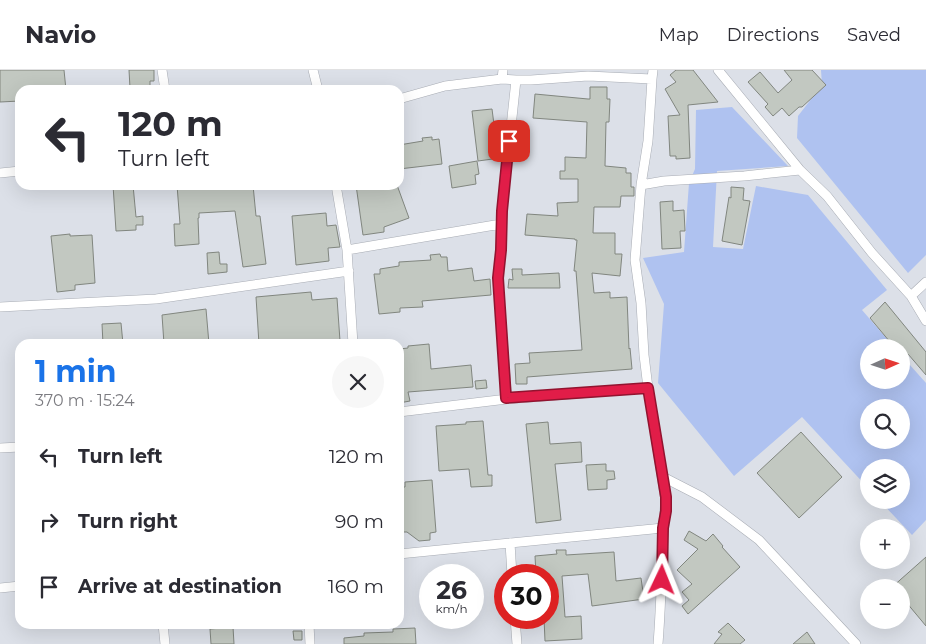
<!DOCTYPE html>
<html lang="en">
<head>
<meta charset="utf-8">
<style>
  body { margin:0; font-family:Montserrat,sans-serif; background:#f7f7f7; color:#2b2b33; height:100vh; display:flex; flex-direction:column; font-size:19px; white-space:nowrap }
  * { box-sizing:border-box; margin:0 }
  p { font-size:16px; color:#7c7c81 }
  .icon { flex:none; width:28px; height:28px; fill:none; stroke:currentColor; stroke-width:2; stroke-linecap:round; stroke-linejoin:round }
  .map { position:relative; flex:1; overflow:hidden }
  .side { position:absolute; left:15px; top:269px; width:389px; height:290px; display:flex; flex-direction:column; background:#fff; border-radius:15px; box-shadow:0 5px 20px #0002 }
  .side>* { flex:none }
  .hud { position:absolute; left:15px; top:15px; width:389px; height:105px; border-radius:15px; box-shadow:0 5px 20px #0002; background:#fff; color:#2b2b33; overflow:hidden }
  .needle { width:32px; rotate:87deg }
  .buttons { position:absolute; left:860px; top:269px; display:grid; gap:10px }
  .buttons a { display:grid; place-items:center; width:50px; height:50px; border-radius:50%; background:#fff; box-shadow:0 5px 20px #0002; font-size:25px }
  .speed { position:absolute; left:419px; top:494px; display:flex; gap:10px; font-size:25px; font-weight:700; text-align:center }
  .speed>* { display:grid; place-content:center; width:65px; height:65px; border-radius:50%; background:#fff; box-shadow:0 5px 20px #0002; line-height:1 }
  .speed small { font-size:12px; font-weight:400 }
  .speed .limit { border:8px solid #d22; background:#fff; color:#111 }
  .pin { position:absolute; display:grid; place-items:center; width:42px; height:42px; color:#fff; margin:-21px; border-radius:10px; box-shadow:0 2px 8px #0006 }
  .me { position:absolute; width:55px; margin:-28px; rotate:2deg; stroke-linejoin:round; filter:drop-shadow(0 0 4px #0008) }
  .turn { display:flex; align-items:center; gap:18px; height:105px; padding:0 20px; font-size:22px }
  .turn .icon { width:65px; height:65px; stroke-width:2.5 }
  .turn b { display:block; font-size:35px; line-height:42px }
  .round { display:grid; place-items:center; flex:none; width:52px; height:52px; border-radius:26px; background:#f7f7f7 }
  .summary { display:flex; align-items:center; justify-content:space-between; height:85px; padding:0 20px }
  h1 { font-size:30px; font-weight:700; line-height:38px; color:#1a73e8 }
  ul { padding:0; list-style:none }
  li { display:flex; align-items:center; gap:15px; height:65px; padding:0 20px }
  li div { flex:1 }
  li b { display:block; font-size:19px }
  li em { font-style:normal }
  header { display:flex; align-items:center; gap:30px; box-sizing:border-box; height:70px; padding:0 25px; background:#fff; border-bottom:1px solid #e1e1e2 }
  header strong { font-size:24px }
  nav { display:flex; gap:28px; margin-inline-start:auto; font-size:18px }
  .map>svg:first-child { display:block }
  .green { fill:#afc2f0; fill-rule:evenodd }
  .building { fill:#c2c8c1; stroke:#81867f }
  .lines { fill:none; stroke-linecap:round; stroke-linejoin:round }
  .minor-casing { stroke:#a8acb4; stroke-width:10 }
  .minor { stroke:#fff; stroke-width:9 }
  .route-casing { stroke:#92132f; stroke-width:12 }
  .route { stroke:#e11d48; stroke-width:9 }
</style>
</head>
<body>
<header>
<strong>Navio</strong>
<nav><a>Map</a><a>Directions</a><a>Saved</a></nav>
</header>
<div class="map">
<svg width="926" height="574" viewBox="0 0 926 574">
  <rect width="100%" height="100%" fill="#dce0e8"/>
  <path class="green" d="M821,0H926V185L908,203L797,68L798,46L822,15Z
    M732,37L788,96L717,101L713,177L743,179L756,116L808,125L887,220L862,240L894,277L869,278V310H901V285L926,313V450L912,465L879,430H901V398H869V419L802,347L734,406L658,313L664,234L643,188L684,182L689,113L695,99L696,40ZM869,338H901V370H869Z"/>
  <path class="building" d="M0,0H64L66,20H20V31L0,32Z
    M129,0H154V11H150V17L130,18Z
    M676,0H693L718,32L688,35L690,88L676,89V86H670L668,46L680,45L665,19L676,12L670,5Z
    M784,0H812L826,15L802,37H799L789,46L782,38L773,46L765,37L768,34L748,12L760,2L778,23L792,10Z
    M590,17H607V29H610L609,52H606L605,96L626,98V103H631V117H634V126H621L620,137H594L593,163H615V184H622L620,206L592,203L594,223L610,222V228L627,227L629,279L630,278L632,299L527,307V314H516L515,294L530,293L529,283L582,280L576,201H574L577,170H575V169L525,165L527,144L558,146L557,133L578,132V109H560V101H565V87L586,88L587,52L533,48L535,24L588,29H590Z
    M492,39L497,78H499L500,88L478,91L472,41Z
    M432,67V70L439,69L442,94L399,99V75L423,71L422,68Z
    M477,91L479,104L475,105L476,114L452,118L449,96Z
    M113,115H133L136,147L143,146V155H136V160L116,161Z
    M177,115H253L256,146H260L266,194L243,197L235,141L199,143V148H198L199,174L175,176L174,154H180Z
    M356,115H397L409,148L384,157V162L363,165Z
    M731,117L744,118L743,130L750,131L742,175L722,171L729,127L731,128Z
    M673,131V141L684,140L685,161H680L681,178L662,179L660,132Z
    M326,143L327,156L336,155L340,177L328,178L329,191L296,195L292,146Z
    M70,164V166L92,165L95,213L75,215V220L57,222L51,166Z
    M219,182L220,194H227V202L208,204L207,183Z
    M440,184L441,187H447L448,201L472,198L474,211L490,209L491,225L422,231L423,237L400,238V242L379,244L374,204H380V199L399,196V192L431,190L430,185Z
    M512,199H522V205L559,203L560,218H508L509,209L513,210Z
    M311,222L312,230L337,228L340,271L316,273V274H259L256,227Z
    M885,232L926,282V305L908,284L901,290V278H895L870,248Z
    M206,239L209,274H164L162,245Z
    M121,253L123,274H103L102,254Z
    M429,274L431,299L471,295L473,317L408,322L410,331L399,333V279L408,278V276Z
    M486,310L487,318L476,319L475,311Z
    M483,351L488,405H492V416L471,417L469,399L439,401L436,356L466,354V352Z
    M548,352L550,374L581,372L582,392L555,394L561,450L536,453L526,354Z
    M801,362L842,407L799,448L757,403Z
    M606,394V401H614L615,409L607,410V419L588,420L586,395Z
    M432,410L436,462L430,463V470L419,471L407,462H399V417H405V412Z
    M689,461L706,471L713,464L723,476L722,477L740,497L688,544L682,536L689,530L682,522L692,514L677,500L698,479L684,470Z
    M556,480H566V485L614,482L616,511L641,508L644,529L592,536L588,504L562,506L565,547L581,546L582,569L545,571L544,548H548V505H536L535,486L557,484Z
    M926,487V556L901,526V518H891Z
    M728,553L745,570L740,574H714L722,564L718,562Z
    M233,557L234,574H211L210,559Z
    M415,558L416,574H344V568L364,566V563L393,562V559Z
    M293,561H302V570H294Z
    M807,562L815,574H793Z"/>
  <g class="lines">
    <defs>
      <path id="minor" d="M162,0L165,20
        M313,0L318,20
        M503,0L502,9L516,10H531L588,6L652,9
        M653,0L652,9L648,71L641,115L635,190L641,233L644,285L648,318L665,427C666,439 663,450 663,462C662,499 661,536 658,574
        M718,0L800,100L827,126L872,183L911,226L926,251
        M399,29L445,16L502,9
        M0,103L20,101
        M336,115L347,180L353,274
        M641,115L664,111L744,106L800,100
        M347,180L501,154
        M911,226L926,212
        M0,237L156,229L349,201
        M507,329L498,208L501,180L502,141L516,10
        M399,342L507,329L648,318
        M0,378L20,377
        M663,407L702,427L759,470L856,574
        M510,473L512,505
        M399,484L663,458
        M0,518L20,516
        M515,548L517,574
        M163,554L165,574
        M309,554L310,574"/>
    </defs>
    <use href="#minor" class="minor-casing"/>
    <use href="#minor" class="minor"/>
  </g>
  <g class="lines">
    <defs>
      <path id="route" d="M509,71L502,141L501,180L498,208L506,328L648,318L666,427V441L663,458L662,510"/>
    </defs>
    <use href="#route" class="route-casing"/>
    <use href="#route" class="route"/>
  </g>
</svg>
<div class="buttons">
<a><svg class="needle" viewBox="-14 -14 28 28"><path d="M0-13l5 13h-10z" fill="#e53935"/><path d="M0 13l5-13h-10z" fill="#7c7c81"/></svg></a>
<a><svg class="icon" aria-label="search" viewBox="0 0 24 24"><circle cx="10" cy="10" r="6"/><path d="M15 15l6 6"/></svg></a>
<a><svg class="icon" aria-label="layers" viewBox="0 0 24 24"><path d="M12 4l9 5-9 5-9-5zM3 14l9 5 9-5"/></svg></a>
<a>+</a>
<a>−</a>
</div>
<div class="speed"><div>26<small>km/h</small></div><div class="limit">30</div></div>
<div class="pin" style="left:509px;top:71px;background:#d93025"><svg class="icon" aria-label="arrive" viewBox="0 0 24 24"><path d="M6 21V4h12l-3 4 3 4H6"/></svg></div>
<svg class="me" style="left:662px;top:510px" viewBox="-20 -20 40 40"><path d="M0-17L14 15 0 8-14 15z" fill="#e11d48" stroke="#fff" stroke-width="4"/></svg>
<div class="hud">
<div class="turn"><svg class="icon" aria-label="left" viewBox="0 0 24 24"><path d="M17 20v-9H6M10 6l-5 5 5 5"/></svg><div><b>120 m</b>Turn left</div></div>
</div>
<section class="side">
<div class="summary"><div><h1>1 min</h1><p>370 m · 15:24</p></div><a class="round"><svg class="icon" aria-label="close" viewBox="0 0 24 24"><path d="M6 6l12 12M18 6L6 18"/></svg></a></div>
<ul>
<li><svg class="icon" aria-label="left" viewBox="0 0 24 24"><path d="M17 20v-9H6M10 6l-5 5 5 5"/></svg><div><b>Turn left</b></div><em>120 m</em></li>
<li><svg class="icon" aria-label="right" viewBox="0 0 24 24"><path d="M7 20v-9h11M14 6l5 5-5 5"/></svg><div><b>Turn right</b></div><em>90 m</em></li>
<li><svg class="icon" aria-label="arrive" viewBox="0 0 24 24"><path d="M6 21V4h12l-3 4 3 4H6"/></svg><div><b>Arrive at destination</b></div><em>160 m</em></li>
</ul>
</section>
</div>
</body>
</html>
